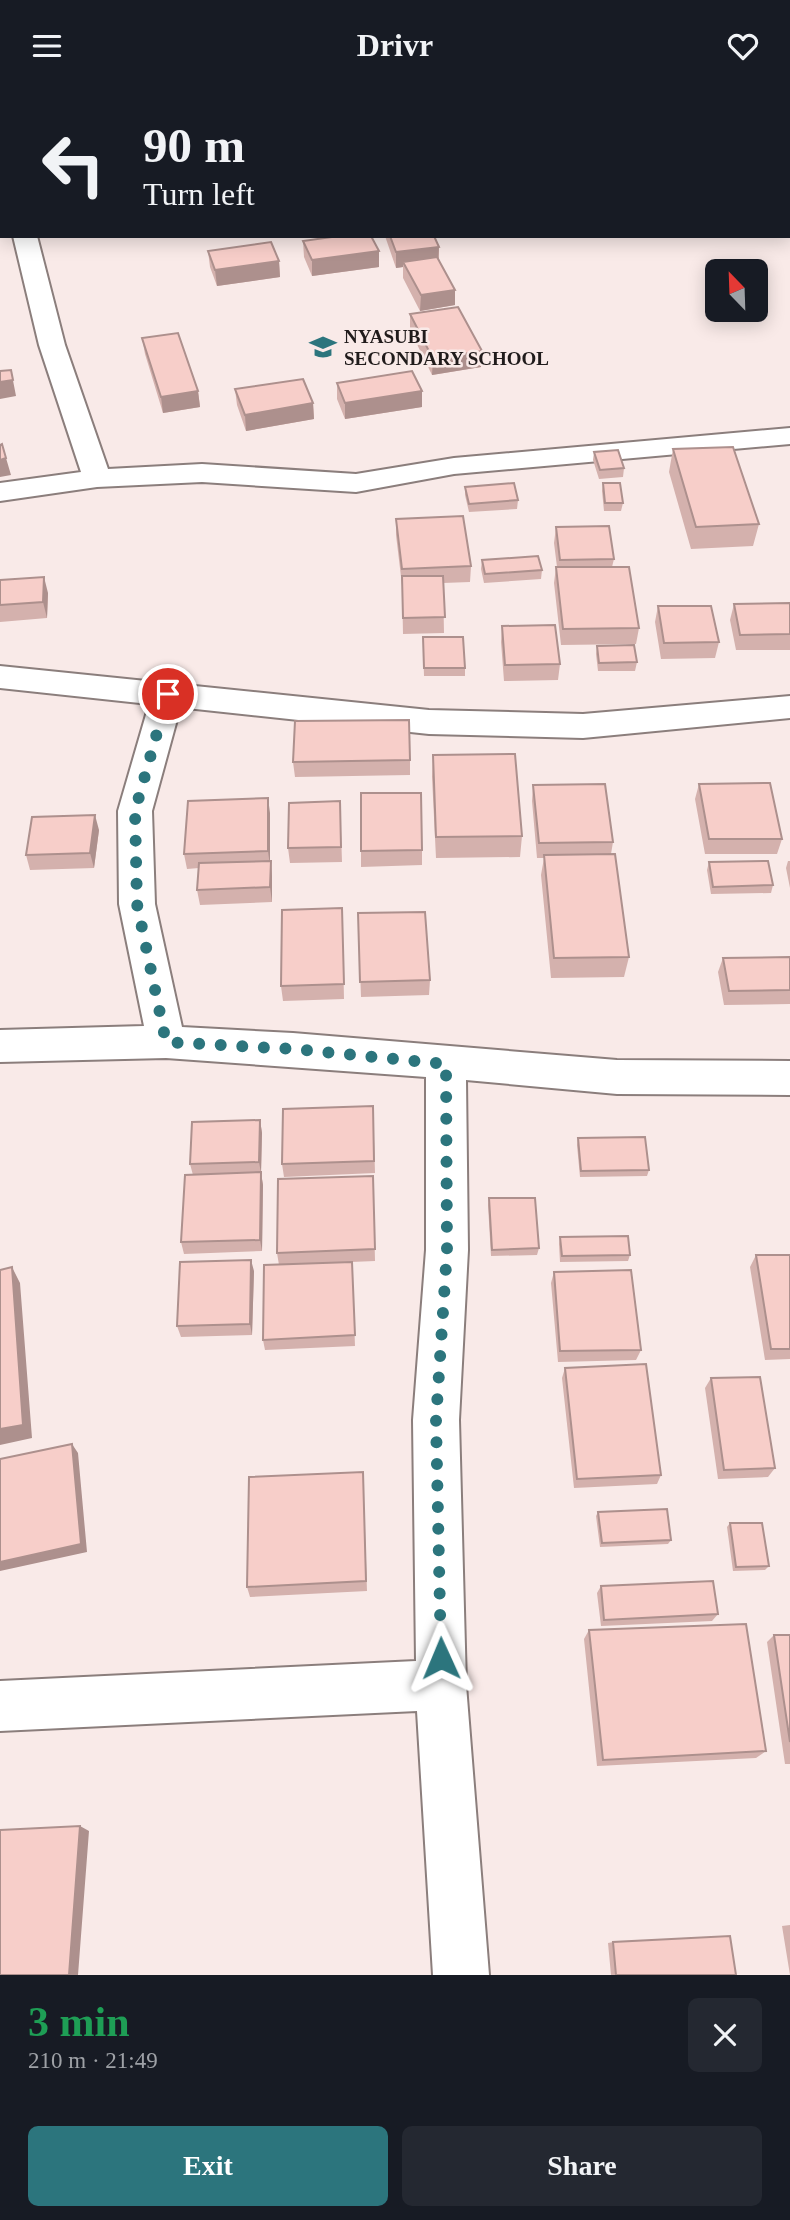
<!DOCTYPE html>
<html lang="en">
<head>
<meta charset="utf-8">
<style>
  body { margin:0; font-family:Georgia,serif; background:#242831; color:#f1f3f6; height:100vh; display:flex; flex-direction:column; font-size:26px; white-space:nowrap }
  * { box-sizing:border-box; margin:0 }
  p { font-size:23px; color:#9ea1a6 }
  .icon { flex:none; width:38px; height:38px; fill:none; stroke:currentColor; stroke-width:2; stroke-linecap:round; stroke-linejoin:round }
  .map { position:relative; height:1884px; overflow:hidden }
  .panel { display:flex; flex-direction:column; background:#171b24; flex:1 }
  .panel>* { flex:none }
  .banner { position:absolute; left:0px; top:0px; width:791px; height:147px; box-shadow:0 4px 18px #0003; background:#171b24; color:#f1f3f6; overflow:hidden }
  .needle { width:46px; rotate:337deg }
  .buttons { position:absolute; left:705px; top:168px; display:grid; gap:14px }
  .buttons a { display:grid; place-items:center; width:63px; height:63px; border-radius:10px; background:#171b24; box-shadow:0 4px 18px #0003; font-size:35px }
  .pin { position:absolute; display:grid; place-items:center; width:60px; height:60px; color:#fff; margin:-30px; border:4px solid #fff; border-radius:50%; box-shadow:0 2px 7px #0007 }
  .me { position:absolute; width:77px; margin:-38px; rotate:359deg; stroke-linejoin:round; filter:drop-shadow(0 0 5px #0008) }
  .turn { display:flex; align-items:center; gap:24px; height:147px; padding:0 28px; font-size:32px }
  .turn .icon { width:91px; height:91px; stroke-width:2.5 }
  .turn b { display:block; font-size:49px; line-height:60px }
  .round { display:grid; place-items:center; flex:none; width:74px; height:74px; border-radius:10px; background:#242831 }
  .overview { display:flex; align-items:center; justify-content:space-between; height:119px; padding:0 28px }
  h1 { font-size:42px; font-weight:800; line-height:52px; color:#1e9e55 }
  .cta { display:flex; gap:14px; margin-top:auto; padding:14px 28px }
  .cta a { flex:1; height:80px; border-radius:10px; background:#2c757d; color:#fff; font-size:28px; font-weight:800; line-height:80px; text-align:center }
  .cta a+a { background:#242831; color:#f1f3f6 }
  header { display:flex; justify-content:space-between; align-items:center; height:91px; padding:0 28px; background:#171b24; font-size:32px; font-weight:800 }
  .map>svg:first-child { display:block }
  .lines { fill:none; stroke-linecap:round; stroke-linejoin:round }
  .minor-casing { stroke:#8b7e7c; stroke-width:4 }
  .tertiary-casing { stroke:#8b7e7c; stroke-width:4 }
  .minor { fill:#fff; fill-rule:evenodd }
  .tertiary { fill:#fff; fill-rule:evenodd }
  .wall { fill:#d4b1ad }
  .shaded-wall { fill:#ad908d }
  .building { fill:#f7cec9; stroke:#ad908d; stroke-width:2 }
  .route { stroke:#2c757d; stroke-width:12; stroke-dasharray:0 21.6 }
  .labels { text-anchor:middle; dominant-baseline:central; stroke-width:5; stroke-linejoin:round; paint-order:stroke }
  .far-poi-label { font-size:19px; font-weight:bold; fill:#201b1b; stroke:#f9eae8; text-anchor:start }
</style>
</head>
<body>
<header><svg class="icon" aria-label="menu" viewBox="0 0 24 24"><path d="M4 6h16M4 12h16M4 18h16"/></svg>Drivr<svg class="icon" aria-label="heart" viewBox="0 0 24 24"><path d="M12 20l-8-8c-3-5 5-10 8-4 3-6 11-1 8 4z"/></svg></header>
<div class="map">
<svg width="790" height="1884" viewBox="0 0 790 1884">
  <rect width="100%" height="100%" fill="#f9eae8"/>
  <g class="lines">
    <defs>
      <path id="minor" d="M0,0H18V2H2V7Z
        M110,0H149L109,2Z
        M13,145H37L65,254L108,378L202,373L356,383L454,367L790,337V353L454,383L356,401L202,391L97,396L0,410V392L81,381L39,254Z
        M168,592L179,595L184,603L152,720L155,813L182,936L293,942L617,969L790,970V1004L617,1003L466,989L468,1159L459,1329L466,1594L489,1884H433L417,1620L0,1640V1590L416,1570L413,1329L426,1159V986L166,967L0,971V939L144,935L119,813L118,720L152,603L157,595Z"/>
      <path id="tertiary" d="M0,575L429,619L583,623L790,605V627L583,647L429,643L0,597Z"/>
    </defs>
    <use href="#minor" class="minor-casing"/>
    <use href="#tertiary" class="tertiary-casing"/>
    <use href="#minor" class="minor"/>
    <use href="#tertiary" class="tertiary"/>
  </g>
  <path class="wall" d="M385,145H434L439,156V168L455,214L420,220L403,187V176L396,177Z
    M303,150L379,176L312,185L304,166Z
    M208,160L279,170L280,186L217,195L210,176Z
    M410,223L482,260L481,276L432,284L410,239Z
    M142,247L198,300L200,316L163,322L145,263Z
    M337,292L422,316L345,328L337,308Z
    M235,298L313,312L314,328L246,340L237,314Z
    M673,358L759,433L753,455L691,458L669,381Z
    M594,361L624,377L623,386L599,388L593,369Z
    M603,392L623,412L621,420H604L602,400Z
    M465,396L518,409L517,418L469,421L465,404Z
    M396,428L471,475L470,491L443,492L444,542L403,543L402,494L396,444Z
    M556,436L614,468L612,476L639,537L636,553L561,554L554,492L556,476H557L554,452Z
    M482,469L542,479L541,488L484,492L481,478Z
    M0,489L48,502L47,527L0,531Z
    M790,512V559H736L730,529L734,513Z
    M658,515L719,551L715,567L661,568L655,531Z
    M502,535L560,573L558,589L504,590L501,551Z
    M423,555L465,577V585H424Z
    M597,555L637,571L635,580H598L596,563Z
    M433,664L522,745L520,766L436,767L432,686Z
    M410,669V684L295,686L293,671Z
    M699,693L782,748L777,763H705L695,708Z
    M533,694L613,751L611,763L629,866L624,886L551,887L541,784L544,767H537L532,710Z
    M340,710L342,771L290,772L288,757Z
    M270,722V770H271L272,785V811L200,814L197,799L199,777L187,778L184,763Z
    M99,739L94,777L30,779L26,764Z
    M422,759V774L361,776V760Z
    M788,770H790V797L786,777Z
    M709,771L773,794L771,802L711,803L707,779Z
    M342,817L344,908L283,910L281,895Z
    M358,822L430,889L429,904L361,906Z
    M790,866V913L724,914L718,881L723,867Z
    M373,1015L375,1082L284,1086L282,1073Z
    M260,1029L262,1042L261,1082L263,1094L262,1160L184,1163L181,1151L193,1084L190,1073Z
    M578,1047L649,1079L647,1085L580,1086L577,1054Z
    M373,1085L375,1170L279,1174L277,1162Z
    M489,1107L539,1157L537,1164L491,1165L488,1114Z
    M560,1146L630,1164L628,1170L560,1171L559,1153Z
    M756,1164H790V1268L765,1269L750,1176Z
    M352,1171L355,1255L265,1259L263,1249Z
    M254,1180L252,1244L181,1246L177,1235Z
    M554,1181L641,1259L636,1269L558,1271L551,1192Z
    M565,1277L661,1384L657,1393L574,1397L562,1287Z
    M711,1287L775,1377L768,1386L718,1388L705,1297Z
    M363,1381L367,1500L250,1506L247,1496Z
    M598,1421L671,1449L668,1453L600,1456L596,1425Z
    M730,1432L769,1475L765,1479L733,1480L727,1436Z
    M601,1495L718,1523L712,1530L601,1535L597,1502Z
    M589,1539L766,1660L756,1667L597,1675L584,1548Z
    M774,1544H790V1673H785L767,1551Z
    M790,1834V1884L782,1835Z
    M613,1851L736,1884H611L608,1852Z"/>
  <path class="shaded-wall" d="M221,0H285V2H210Z
    M302,0H365L352,2H302Z
    M492,0H530V2H492Z
    M439,156L438,172L403,171V176L396,177V161Z
    M379,160V176L312,185V169Z
    M279,170L280,186L217,195L215,179Z
    M455,199V214L420,220L421,204Z
    M482,260L481,276L432,284L433,268Z
    M11,279L16,305L0,308V291Z
    M198,300L200,316L163,322L161,306Z
    M422,300V316L345,328V312Z
    M313,312L314,328L246,340L245,324Z
    M6,367L11,384L0,386V369Z
    M44,486L48,502L47,527L43,511Z
    M268,707L270,722V775L268,760Z
    M95,724L99,739L94,777L90,762Z
    M271,770L272,785V811L270,796Z
    M260,1029L262,1042L261,1082L263,1094L262,1160L260,1149L261,1082L259,1071Z
    M251,1169L254,1180L252,1244L250,1233Z
    M12,1176L20,1192L32,1347L0,1354V1338Z
    M72,1353L78,1362L87,1461L0,1480V1471Z
    M80,1735L89,1740L78,1884H69Z"/>
  <path class="building" d="M131,0H200L201,2H132Z
    M516,0H531L532,2H502Z
    M339,145H371L379,160L312,169L303,150Z
    M390,145H434L439,156L396,161Z
    M271,151L279,170L215,179L208,160Z
    M437,166L455,199L421,204L403,171Z
    M458,216L482,260L433,268L410,223Z
    M178,242L198,300L161,306L142,247Z
    M11,279L13,289L0,291V280Z
    M412,280L422,300L345,312L337,292Z
    M303,288L313,312L245,324L235,298Z
    M2,353L6,367L0,369V354Z
    M733,356L759,433L696,436L673,358Z
    M618,359L624,377L600,379L594,361Z
    M514,392L518,409L469,413L465,396Z
    M603,392H620L623,412H605Z
    M463,425L471,475L402,478L396,428Z
    M609,435L614,468L560,469L556,436Z
    M538,465L542,479L485,483L482,469Z
    M556,476H629L639,537L563,538Z
    M402,485H443L445,526L403,527Z
    M44,486L43,511L0,514V489Z
    M790,512V543L740,544L734,513Z
    M658,515H711L719,551L664,552Z
    M555,534L560,573L505,574L502,535Z
    M423,546H463L465,577H424Z
    M634,554L637,571L599,572L597,555Z
    M409,629L410,669L293,671L295,630Z
    M515,663L522,745L436,746L433,664Z
    M770,692L782,748H709L699,693Z
    M605,693L613,751L539,752L533,694Z
    M361,702H421L422,759L361,760Z
    M268,707V760L184,763L188,710Z
    M340,710L341,756L288,757L289,712Z
    M95,724L90,762L26,764L32,726Z
    M615,763L629,866L554,867L544,764Z
    M271,770L270,796L197,799L199,772Z
    M768,770L773,794L713,796L709,771Z
    M342,817L344,893L281,895L282,819Z
    M425,821L430,889L360,891L358,822Z
    M790,866V899L729,900L723,867Z
    M373,1015L374,1070L282,1073L283,1018Z
    M260,1029L259,1071L190,1073L192,1031Z
    M645,1046L649,1079L581,1080L578,1047Z
    M261,1081L260,1149L181,1151L185,1084Z
    M373,1085L375,1158L277,1162L278,1088Z
    M489,1107H535L539,1157L492,1159Z
    M628,1145L630,1164L562,1165L560,1146Z
    M756,1164H790V1258H771Z
    M251,1169L250,1233L177,1235L180,1171Z
    M352,1171L355,1244L263,1249L264,1174Z
    M12,1176L23,1334L0,1338V1179Z
    M631,1179L641,1259L560,1260L554,1181Z
    M646,1273L661,1384L577,1388L565,1277Z
    M760,1286L775,1377L724,1379L711,1287Z
    M72,1353L81,1453L0,1471V1368Z
    M363,1381L366,1490L247,1496L249,1386Z
    M667,1418L671,1449L602,1452L598,1421Z
    M730,1432H762L769,1475L736,1476Z
    M713,1490L718,1523L604,1529L601,1495Z
    M746,1533L766,1660L603,1669L589,1539Z
    M774,1544H790V1651Z
    M80,1735L69,1884H0V1739Z
    M730,1845L736,1884H616L613,1851Z"/>
  <g class="lines">
    <path class="route" d="M168,603L135,720L137,813L166,951L293,958L446,973L447,1159L436,1329L441,1567"/>
  </g>
  <defs>
    <symbol id="school-bare" viewBox="-9 -9 18 18"><path d="M0-5L7-2L0 1L-7-2ZM-4 1L0 2.5L4 1V4Q0 6-4 4Z" fill="#2c757d" stroke="#f9eae8" stroke-width="2.5" paint-order="stroke"/></symbol>
  </defs>
  <g fill-rule="evenodd">
    <use href="#school-bare" x="304" y="237" width="38" height="38"/>
  </g>
  <g class="labels">
    <g class="far-poi-label">
      <text x="344" y="245">NYASUBI<tspan x="344" dy="22">SECONDARY SCHOOL</tspan></text>
    </g>
  </g>
</svg>
<div class="buttons">
<a><svg class="needle" viewBox="-14 -14 28 28"><path d="M0-13l5 13h-10z" fill="#e53935"/><path d="M0 13l5-13h-10z" fill="#9ea1a6"/></svg></a>
</div>
<div class="pin" style="left:168px;top:603px;background:#d93025"><svg class="icon" aria-label="arrive" viewBox="0 0 24 24"><path d="M6 21V4h12l-3 4 3 4H6"/></svg></div>
<svg class="me" style="left:441px;top:1567px" viewBox="-20 -20 40 40"><path d="M0-17L14 15 0 8-14 15z" fill="#2c757d" stroke="#fff" stroke-width="4"/></svg>
<div class="banner">
<div class="turn"><svg class="icon" aria-label="left" viewBox="0 0 24 24"><path d="M17 20v-9H6M10 6l-5 5 5 5"/></svg><div><b>90 m</b>Turn left</div></div>
</div>
</div>
<section class="panel">
<div class="overview"><div><h1>3 min</h1><p>210 m · 21:49</p></div><a class="round"><svg class="icon" aria-label="close" viewBox="0 0 24 24"><path d="M6 6l12 12M18 6L6 18"/></svg></a></div>
<div class="cta"><a>Exit</a><a>Share</a></div>
</section>
</body>
</html>
